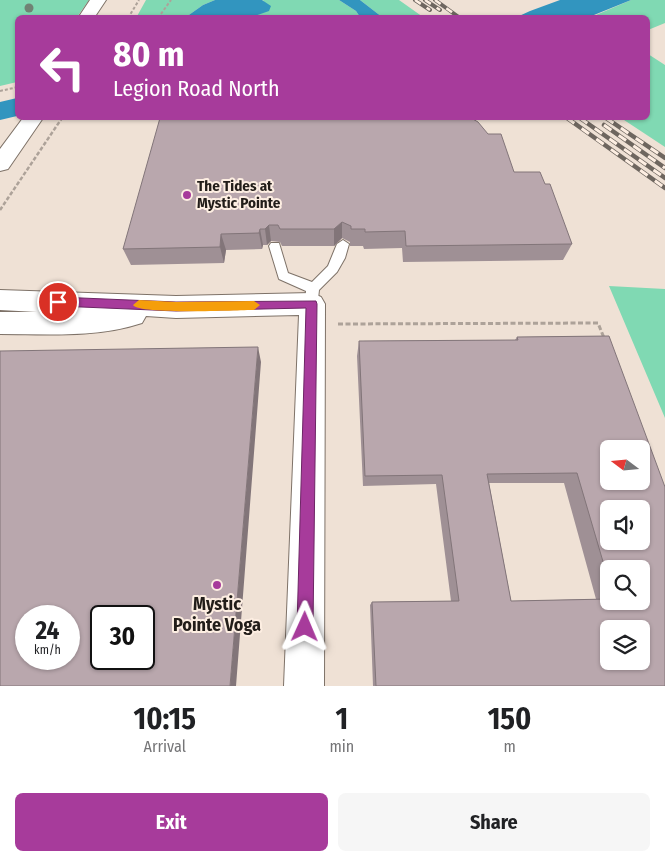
<!DOCTYPE html>
<html lang="en">
<head>
<meta charset="utf-8">
<style>
  body { margin:0; font-family:"Fira Sans Condensed",sans-serif; background:#f6f6f6; color:#202124; height:100vh; display:flex; flex-direction:column; font-size:19px; white-space:nowrap }
  * { box-sizing:border-box; margin:0 }
  p { font-size:16px; color:#757577 }
  .icon { flex:none; width:28px; height:28px; fill:none; stroke:currentColor; stroke-width:2; stroke-linecap:round; stroke-linejoin:round }
  .map { position:relative; height:686px; overflow:hidden }
  .drawer { display:flex; flex-direction:column; background:#fff; flex:1 }
  .drawer>* { flex:none }
  .hud { position:absolute; left:15px; top:15px; width:635px; height:105px; border-radius:8px; box-shadow:0 1px 4px #0004; background:#a73b9b; color:#fff; overflow:hidden }
  .needle { width:32px; rotate:286deg }
  .controls { position:absolute; left:600px; top:440px; display:grid; gap:10px }
  .controls a { display:grid; place-items:center; width:50px; height:50px; border-radius:8px; background:#fff; box-shadow:0 1px 4px #0004; font-size:25px }
  .speed { position:absolute; left:15px; top:605px; display:flex; gap:10px; font-size:25px; font-weight:700; text-align:center }
  .speed>* { display:grid; place-content:center; width:65px; height:65px; border-radius:50%; background:#fff; box-shadow:0 1px 4px #0004; line-height:1 }
  .speed small { font-size:12px; font-weight:400 }
  .speed .limit { border:2px solid #111; border-radius:8px; background:#fff; color:#111 }
  .pin { position:absolute; display:grid; place-items:center; width:42px; height:42px; color:#fff; margin:-21px; border:2px solid #fff; border-radius:50%; box-shadow:0 1px 5px #0007 }
  .me { position:absolute; width:55px; margin:-28px; rotate:1deg; stroke-linejoin:round; filter:drop-shadow(0 0 4px #0008) }
  .turn { display:flex; align-items:center; gap:18px; height:105px; padding:0 15px; font-size:22px }
  .turn .icon { width:65px; height:65px; stroke-width:2.5 }
  .turn b { display:block; font-size:35px; line-height:42px }
  .eta { display:flex; justify-content:space-evenly; align-items:center; height:85px; text-align:center }
  .eta b { font-size:30px; font-weight:700; line-height:35px }
  .cta { display:flex; gap:10px; margin-top:auto; padding:10px 15px }
  .cta a { flex:1; height:58px; border-radius:8px; background:#a73b9b; color:#fff; font-size:20px; font-weight:700; line-height:58px; text-align:center }
  .cta a+a { background:#f6f6f6; color:#202124 }
  .map>svg:first-child { display:block }
  .green { fill:#80d9b3 }
  .water { fill:#3295bf }
  .lines { fill:none; stroke-linecap:round; stroke-linejoin:round }
  .service-casing { stroke:#7e7268; stroke-width:2 }
  .minor-casing { stroke:#7e7268; stroke-width:2 }
  .secondary-casing { stroke:#7e7268; stroke-width:2 }
  .path-far2 { stroke:#ada299; stroke-width:2; stroke-dasharray:3 2; stroke-linecap:butt }
  .path-far1 { stroke:#ada299; stroke-width:2.5; stroke-dasharray:4 2; stroke-linecap:butt }
  .path { stroke:#ada299; stroke-width:3; stroke-dasharray:5 2.5; stroke-linecap:butt }
  .service { fill:#fff; fill-rule:evenodd }
  .minor { fill:#fff; fill-rule:evenodd }
  .secondary { fill:#fff; fill-rule:evenodd }
  .rail-far1-casing { stroke:#6e665f; stroke-width:4 }
  .rail-casing { stroke:#6e665f; stroke-width:4.5 }
  .rail-far1 { stroke:#fdeee2; stroke-width:2.5; stroke-dasharray:7; stroke-linecap:butt }
  .rail { stroke:#fdeee2; stroke-width:3; stroke-dasharray:9; stroke-linecap:butt }
  .tree { fill:#708274 }
  .wall { fill:#9f9095; fill-rule:evenodd }
  .shaded-wall { fill:#827579 }
  .building { fill:#b9a7ad; stroke:#827579; fill-rule:evenodd }
  .route { fill:#a73b9b; stroke:#6d2665 }
  .slow { fill:#f59e0b }
  .poi-dot { fill:#a73b9b; stroke:#fdeee2; stroke-width:2 }
  .labels { text-anchor:middle; dominant-baseline:central; stroke-width:4; stroke-linejoin:round; paint-order:stroke }
  .poi-label { font-size:15px; font-weight:bold; fill:#221d19; stroke:#fdeee2; text-anchor:start }
  .near-poi-label { font-size:18px; font-weight:bold; fill:#221d19; stroke:#fdeee2 }
</style>
</head>
<body>
<div class="map">
<svg width="665" height="686" viewBox="0 0 665 686">
  <rect width="100%" height="100%" fill="#efe1d5"/>
  <path class="green" d="M0,0H89L77,17L18,18L17,82L0,86Z
    M146,0H215L203,5L186,17L136,18Z
    M262,0H339L356,11L360,17L252,18L257,17L264,1Z
    M360,0H399L423,17H382Z
    M631,0H665V23L648,30V18H589Z
    M648,54L665,65V147L621,118H648Z
    M609,286L665,289V418Z"/>
  <path class="water" d="M215,0H262L271,6L269,11L252,17H186L203,5Z
    M339,0H360L382,17H360L356,11Z
    M560,0H631L589,17H517L530,11Z
    M17,98V116L0,120V102Z"/>
  <g class="lines">
    <defs>
      <path id="service" d="M343,240L349,244L345,258L337,272L319,290L317,308L312,309L307,308L305,304L306,291L279,279L269,246L271,243H279L288,273L312,282L328,266L337,244Z"/>
      <path id="minor" d="M0,290L176,296L312,293L321,297L325,304L324,686H284L299,315L176,318L146,316L142,323C97,338 48,334 0,334V312H37L0,310Z"/>
      <path id="secondary" d="M90,0H106L94,18H78Z
        M23,118H43L8,169L0,171V149Z"/>
    </defs>
    <use href="#service" class="service-casing"/>
    <use href="#minor" class="minor-casing"/>
    <use href="#secondary" class="secondary-casing"/>
    <path class="path-far2" d="M128,18L139,0
      M158,18L171,0
      M0,91L18,87"/>
    <path class="path-far1" d="M0,210L62,118"/>
    <path class="path" d="M338,324L598,323L604,338"/>
    <use href="#service" class="service"/>
    <use href="#minor" class="minor"/>
    <use href="#secondary" class="secondary"/>
    <defs>
      <path id="rail-far1" d="M415,0L430,10
        M425,0L440,10
        M435,0L460,18"/>
      <path id="rail" d="M567,118L665,188
        M580,118L665,178
        M606,118L665,158
        M604,125L665,168"/>
    </defs>
    <use href="#rail-far1" class="rail-far1-casing"/>
    <use href="#rail" class="rail-casing"/>
    <use href="#rail-far1" class="rail-far1"/>
    <use href="#rail" class="rail"/>
  </g>
  <circle class="tree" cx="29" cy="8" r="4.5"/>
  <path class="wall" d="M514,172L545,184L572,244L563,260L403,262L402,248L364,249L363,246H350V242L342,238L334,246H282L280,242L271,241L267,245H263L262,249L226,250L224,263L131,265L123,249Z
    M609,336L665,686H373L370,605L372,602L451,601L436,484L363,486L357,356L359,341L515,340L517,337ZM489,483H564L596,599L511,601ZM609,569L641,601H609Z"/>
  <path class="shaded-wall" d="M342,222V238L334,246V229Z
    M269,225L271,241L267,245L265,229Z
    M260,229L263,245L262,249L259,233Z
    M221,234L226,250L224,263L220,247Z
    M258,347L261,362L236,686H230Z"/>
  <path class="building" d="M160,118H471L478,122L488,134H501L514,172H540L545,184H550L572,244L406,246L405,231L365,232V229H351V226L342,222L334,229H280L278,225H269L265,229H260L259,233L221,234L220,247L123,249Z
    M609,336L665,487V686H376L372,602L459,601L442,475L365,476L359,341L518,340L517,337ZM609,449H641V481H609ZM577,473L609,582V569H641V601H609V599L511,601L487,474ZM609,509H641V541H609ZM609,629H641V661H609Z
    M258,347L230,686H0V351ZM26,616H69V659H26ZM101,616H144V659H101Z"/>
  <path class="route" d="M58,297L176,302L316,301L317,304L313,627L310,632L305,634L300,632L297,627L306,308L176,311L58,306L52,302Z"/>
  <path class="slow" d="M139,300L176,302L254,301L260,305L254,310C237,310 140,315 133,305Z"/>
  <g class="poi-dot">
    <circle cx="187" cy="195" r="5"/>
    <circle cx="217" cy="585" r="5"/>
  </g>
  <g class="labels">
    <g class="poi-label">
      <text x="197" y="186">The Tides at<tspan x="197" dy="17">Mystic Pointe</tspan></text>
    </g>
    <g class="near-poi-label">
      <text x="217" y="604">Mystic<tspan x="217" dy="21">Pointe Voga</tspan></text>
    </g>
  </g>
</svg>
<div class="controls">
<a><svg class="needle" viewBox="-14 -14 28 28"><path d="M0-13l5 13h-10z" fill="#e53935"/><path d="M0 13l5-13h-10z" fill="#757577"/></svg></a>
<a><svg class="icon" aria-label="sound" viewBox="0 0 24 24"><path d="M4 9h4l5-4v14l-5-4H4zM17 9q2 3 0 6"/></svg></a>
<a><svg class="icon" aria-label="search" viewBox="0 0 24 24"><circle cx="10" cy="10" r="6"/><path d="M15 15l6 6"/></svg></a>
<a><svg class="icon" aria-label="layers" viewBox="0 0 24 24"><path d="M12 4l9 5-9 5-9-5zM3 14l9 5 9-5"/></svg></a>
</div>
<div class="speed"><div>24<small>km/h</small></div><div class="limit">30</div></div>
<div class="pin" style="left:58px;top:302px;background:#d93025"><svg class="icon" aria-label="arrive" viewBox="0 0 24 24"><path d="M6 21V4h12l-3 4 3 4H6"/></svg></div>
<svg class="me" style="left:305px;top:627px" viewBox="-20 -20 40 40"><path d="M0-17L14 15 0 8-14 15z" fill="#a73b9b" stroke="#fff" stroke-width="4"/></svg>
<div class="hud">
<div class="turn"><svg class="icon" aria-label="left" viewBox="0 0 24 24"><path d="M17 20v-9H6M10 6l-5 5 5 5"/></svg><div><b>80 m</b>Legion Road North</div></div>
</div>
</div>
<section class="drawer">
<div class="eta">
<div><b>10:15</b><p>Arrival</p></div>
<div><b>1</b><p>min</p></div>
<div><b>150</b><p>m</p></div>
</div>
<div class="cta"><a>Exit</a><a>Share</a></div>
</section>
</body>
</html>
